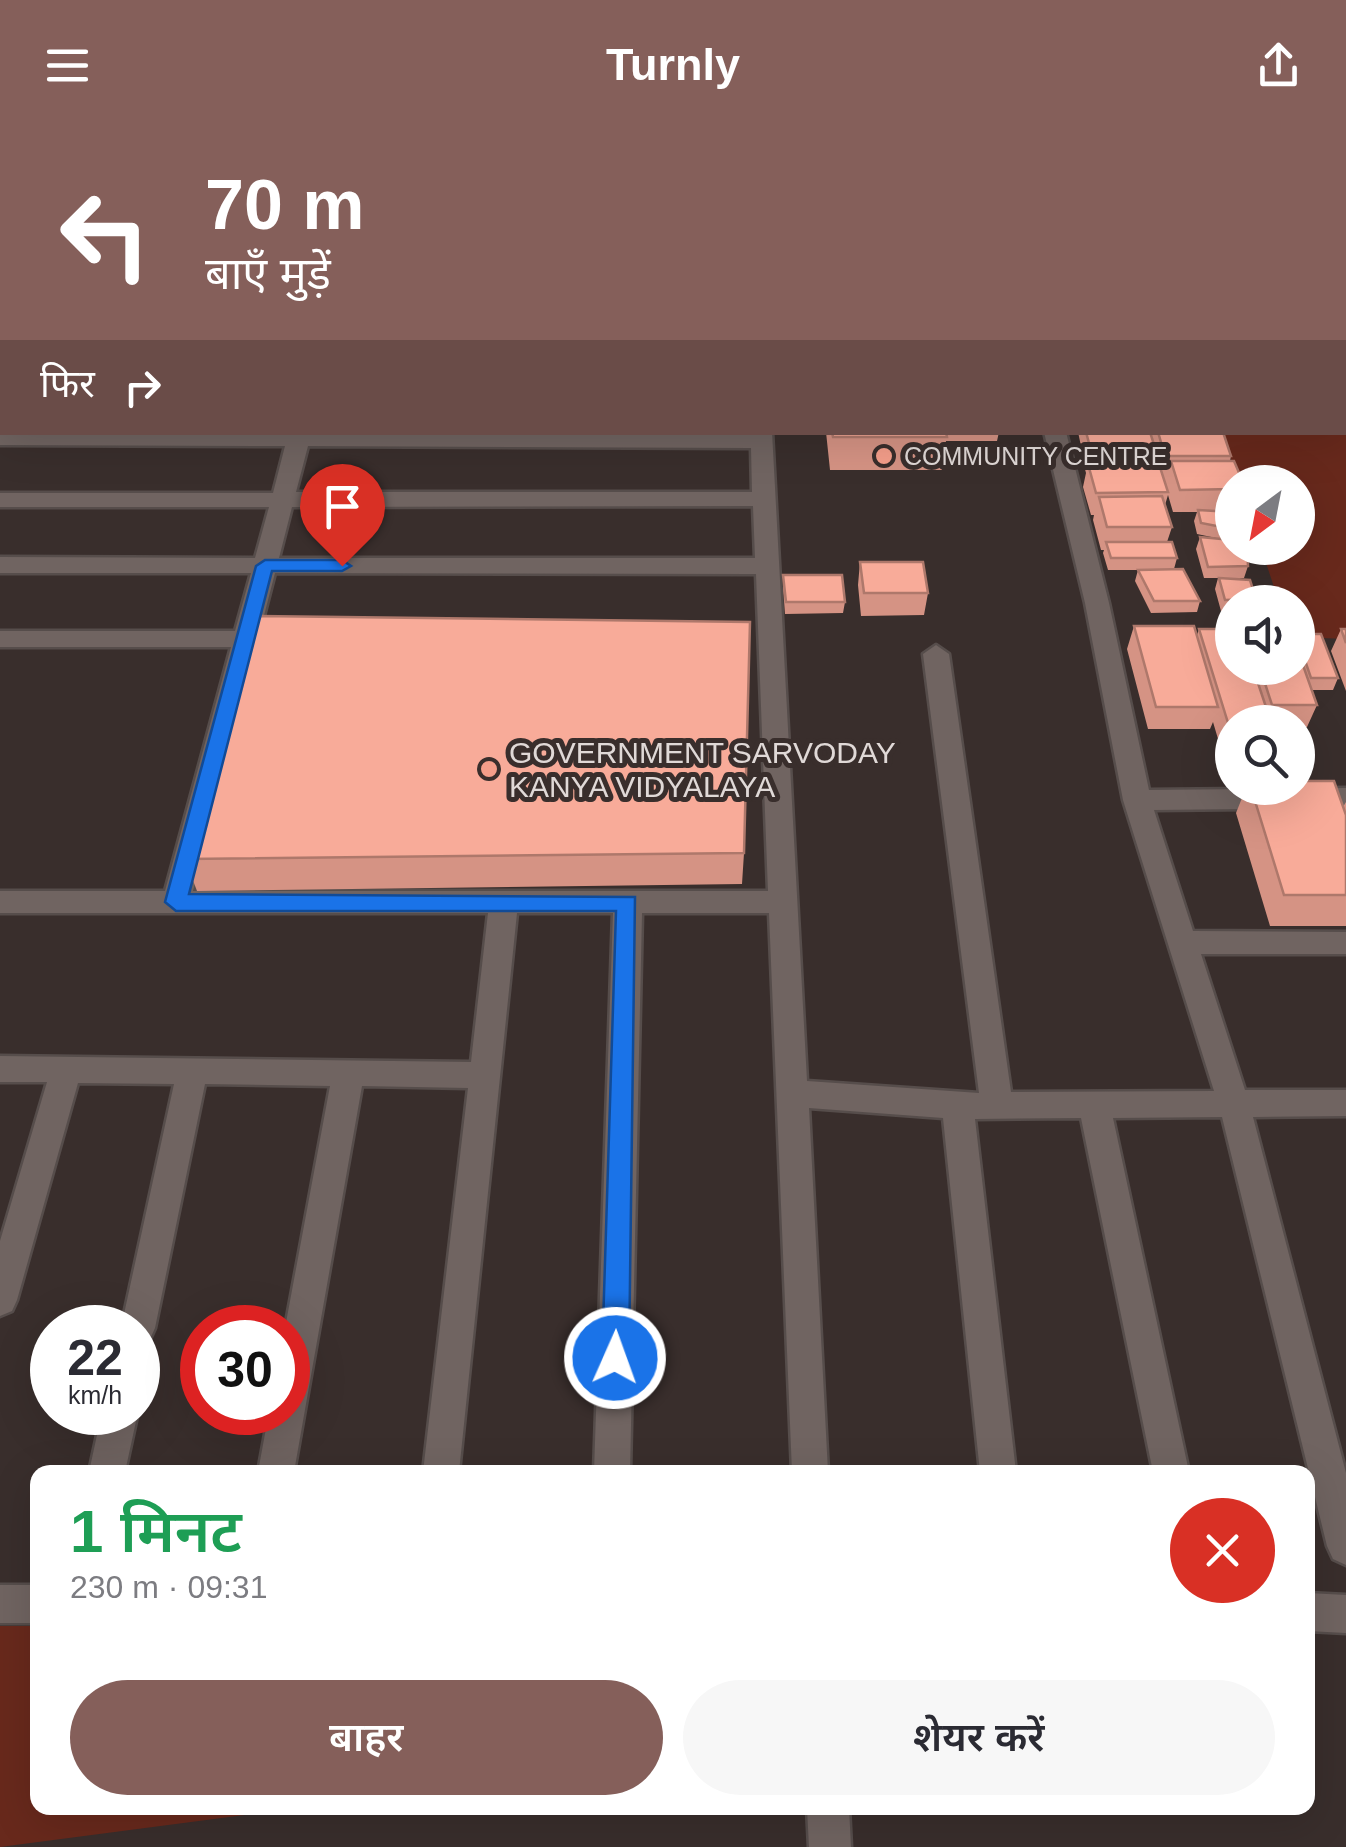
<!DOCTYPE html>
<html lang="hi">
<head>
<meta charset="utf-8">
<style>
  body { margin:0; font-family:Helvetica,"Noto Sans Devanagari",sans-serif; background:#f7f7f7; color:#2b2b33; height:100vh; display:flex; flex-direction:column; font-size:38px; white-space:nowrap }
  * { box-sizing:border-box; margin:0 }
  p { font-size:32px; color:#7c7c81 }
  .icon { flex:none; width:55px; height:55px; fill:none; stroke:currentColor; stroke-width:2; stroke-linecap:round; stroke-linejoin:round }
  .map { position:relative; flex:1; overflow:hidden }
  .sheet { position:absolute; left:30px; top:1335px; width:1285px; height:350px; display:flex; flex-direction:column; background:#fff; border-radius:20px; box-shadow:0 10px 40px #0002 }
  .sheet>* { flex:none }
  .top-card { position:absolute; left:0px; top:0px; width:1348px; height:305px; box-shadow:0 10px 40px #0002; background:#855f5a; color:#fff; overflow:hidden }
  .needle { width:65px; rotate:212deg }
  .tools { position:absolute; left:1215px; top:335px; display:grid; gap:20px }
  .tools a { display:grid; place-items:center; width:100px; height:100px; border-radius:50%; background:#fff; box-shadow:0 10px 40px #0002; font-size:50px }
  .speed { position:absolute; left:30px; top:1175px; display:flex; gap:20px; font-size:50px; font-weight:700; text-align:center }
  .speed>* { display:grid; place-content:center; width:130px; height:130px; border-radius:50%; background:#fff; box-shadow:0 10px 40px #0002; line-height:1 }
  .speed small { font-size:25px; font-weight:400 }
  .speed .limit { border:15px solid #d22; background:#fff; color:#111 }
  .pin { position:absolute; display:grid; place-items:center; width:85px; height:85px; color:#fff; margin:-102px -42px; border-radius:50% 50% 50% 0; rotate:-45deg; box-shadow:0 0 10px #0007 }
  .pin .icon { rotate:45deg }
  .me { position:absolute; width:110px; margin:-55px; rotate:2deg; stroke-linejoin:round; filter:drop-shadow(0 0 8px #0008) }
  .turn { display:flex; align-items:center; gap:35px; height:210px; padding:0 40px; font-size:45px }
  .turn .icon { width:130px; height:130px; stroke-width:2.5 }
  .turn b { display:block; font-size:70px; line-height:85px }
  .then { display:flex; align-items:center; height:95px; padding:0 40px; background:#0003; gap:20px; font-size:38px }
  .round { display:grid; place-items:center; flex:none; width:105px; height:105px; border-radius:52px; background:#f7f7f7 }
  .summary { display:flex; align-items:center; justify-content:space-between; height:170px; padding:0 40px }
  h1 { font-size:60px; font-weight:600; line-height:75px; color:#1e9e55 }
  .cta { display:flex; gap:20px; margin-top:auto; padding:20px 40px }
  .cta a { flex:1; height:115px; border-radius:60px; background:#855f5a; color:#fff; font-size:40px; font-weight:600; line-height:115px; text-align:center }
  .cta a+a { background:#f7f7f7; color:#2b2b33 }
  header { display:flex; justify-content:space-between; align-items:center; height:130px; padding:0 40px; background:#855f5a; color:#fff; font-size:45px; font-weight:600 }
  .map>svg:first-child { display:block }
  .green { fill:#68291c }
  .lines { fill:none; stroke-linecap:round; stroke-linejoin:round }
  .minor-casing { stroke:#564d4b; stroke-width:5 }
  .minor { fill:#706461; fill-rule:evenodd }
  .wall { fill:#d59384 }
  .building { fill:#f8ab99; stroke:#ae786b; stroke-width:2.5 }
  .route { fill:#1a73e8; stroke:#114b97; stroke-width:2.5 }
  .poi-dot { fill:#f49e8a; stroke:#392e2c; stroke-width:4 }
  .labels { text-anchor:middle; dominant-baseline:central; stroke-width:10; stroke-linejoin:round; paint-order:stroke }
  .far-poi-label { font-size:25px; fill:#e0d9d7; stroke:#392e2c; text-anchor:start }
  .poi-label { font-size:30px; fill:#e0d9d7; stroke:#392e2c; text-anchor:start }
</style>
</head>
<body>
<header><svg class="icon" aria-label="menu" viewBox="0 0 24 24"><path d="M4 6h16M4 12h16M4 18h16"/></svg>Turnly<svg class="icon" aria-label="share" viewBox="0 0 24 24"><path d="M12 15V3M7 8l5-5 5 5M5 13v7h14v-7"/></svg></header>
<div class="map">
<svg width="1346" height="1717" viewBox="0 0 1346 1717">
  <rect width="100%" height="100%" fill="#392e2c"/>
  <path class="green" d="M1346,168V509L1298,507V472H1279L1261,418H1298V352H1239L1222,303L1345,302Z
    M0,1496H37L38,1678H298L0,1717Z"/>
  <g class="lines">
    <defs>
      <path id="minor" d="M739,0H757V2H739Z
        M857,0H875V2H857Z
        M980,0H998L999,2H981Z
        M1112,0H1130L1131,2H1113Z
        M1223,0H1241L1242,2H1224Z
        M0,99H2V111H0Z
        M0,143H2V155H0Z
        M1345,146H1346V158H1345Z
        M0,194H2V206H0Z
        M0,246H2V258H0Z
        M0,301L772,302L807,951L979,963L923,524L936,515L949,524L1011,962L1214,961L1123,670L1085,473L1044,302H1066L1109,473L1149,660L1346,658V678L1154,680L1193,801L1346,802V824H1201L1245,960H1346V986L1253,987L1346,1343V1435L1333,1429L1327,1416L1222,987L1113,988L1189,1342H1153L1081,988L975,989L1016,1342H980L943,988L809,978L828,1342H792L769,783H642L630,1342H594L613,783H517L459,1342H423L468,958L362,956L294,1342H258L269,1282H288L285,1198L330,956L205,954L155,1198L150,1209L138,1214V1198H121L174,954L78,953L17,1170L12,1181L0,1186V1111L47,952H0V926L471,932L488,783H0V761H165L231,517H0V501H235L251,443H0V427L255,428L269,377H0V363H273L285,316L0,315ZM308,316L751,318L752,362H296ZM753,376L755,428H279L292,377ZM275,443L756,444L768,761H193L256,517H292L305,509L292,501H260Z
        M102,1282H138L125,1342H89Z
        M0,1455H38V1493H0Z
        M1308,1463L1346,1465V1503L1308,1501Z
        M807,1678H849L851,1717H809Z"/>
    </defs>
    <use href="#minor" class="minor-casing"/>
    <use href="#minor" class="minor"/>
  </g>
  <path class="wall" d="M826,302H999L997,311H946L942,340H830Z
    M1078,302H1223L1231,326L1230,331L1232,352V418L1248,436L1244,448H1222L1256,469L1254,472H1232V481H1221L1215,459L1218,448H1204L1196,419L1200,407L1221,409L1197,404L1194,391L1197,382H1173L1168,365L1165,375L1172,397L1167,412L1177,428L1174,439L1200,471L1197,482L1151,483L1135,451L1138,440H1108L1103,423L1104,420H1101L1093,390L1094,385H1091L1083,357L1086,343L1080,321L1081,316Z
    M860,432L928,463L924,485L861,486L858,455Z
    M783,445L845,472L843,483L785,484L783,457Z
    M1134,496L1197,505L1199,499L1232,538H1298V504L1338,548L1333,560H1312L1317,575L1307,597H1298V592H1232V619H1221L1213,592L1210,599H1148L1127,519Z
    M1341,499H1346V561L1331,521Z
    M1246,658H1298L1343,677L1346,672V796H1270L1236,683Z
    M744,723L742,754L197,761L185,729Z"/>
  <path class="building" d="M832,302H946L947,307H833Z
    M1086,302H1150L1158,327L1093,328Z
    M1158,302H1223L1231,326H1165Z
    M1171,331H1234L1243,352H1232V359L1180,360Z
    M1088,334H1159L1168,362L1096,363Z
    M1162,366L1172,397H1107L1099,367Z
    M1198,380L1232,382V399L1201,393Z
    M1200,407L1232,410V418H1247L1248,436L1208,437Z
    M1106,412H1172L1177,428H1111Z
    M860,432H923L928,463H864Z
    M1183,439L1200,471H1154L1138,440Z
    M783,445H842L845,472H786Z
    M1219,448L1250,450L1256,469L1225,470Z
    M258,486L750,492L744,723L185,729Z
    M1134,496H1194L1218,577H1156Z
    M1199,499H1232V538H1253L1271,592H1232V596H1229Z
    M1341,499H1346V513Z
    M1298,504H1321L1338,548H1311L1298,510Z
    M1298,521L1317,575H1272L1260,538H1298Z
    M1298,651H1334L1346,685V765H1284L1251,658H1298Z"/>
  <path class="route" d="M265,430H342L351,436L342,441H272L189,764L635,767L629,1228L625,1237L615,1241L606,1237L602,1228L616,781H176L165,772L256,436Z"/>
  <g class="poi-dot">
    <circle cx="884" cy="326" r="10"/>
    <circle cx="489" cy="639" r="10"/>
  </g>
  <g class="labels">
    <g class="far-poi-label">
      <text x="904" y="326">COMMUNITY CENTRE</text>
    </g>
    <g class="poi-label">
      <text x="509" y="622">GOVERNMENT SARVODAY<tspan x="509" dy="34">KANYA VIDYALAYA</tspan></text>
    </g>
  </g>
</svg>
<div class="tools">
<a><svg class="needle" viewBox="-14 -14 28 28"><path d="M0-13l5 13h-10z" fill="#e53935"/><path d="M0 13l5-13h-10z" fill="#7c7c81"/></svg></a>
<a><svg class="icon" aria-label="sound" viewBox="0 0 24 24"><path d="M4 9h4l5-4v14l-5-4H4zM17 9q2 3 0 6"/></svg></a>
<a><svg class="icon" aria-label="search" viewBox="0 0 24 24"><circle cx="10" cy="10" r="6"/><path d="M15 15l6 6"/></svg></a>
</div>
<div class="speed"><div>22<small>km/h</small></div><div class="limit">30</div></div>
<div class="pin" style="left:342px;top:436px;background:#d93025"><svg class="icon" aria-label="arrive" viewBox="0 0 24 24"><path d="M6 21V4h12l-3 4 3 4H6"/></svg></div>
<svg class="me" style="left:615px;top:1228px" viewBox="-20 -20 40 40"><circle r="17" fill="#1a73e8" stroke="#fff" stroke-width="3"/><path d="M0-11L8 9 0 5-8 9z" fill="#fff"/></svg>
<div class="top-card">
<div class="turn"><svg class="icon" aria-label="left" viewBox="0 0 24 24"><path d="M17 20v-9H6M10 6l-5 5 5 5"/></svg><div><b>70 m</b>बाएँ मुड़ें</div></div>
<div class="then">फिर<svg class="icon" aria-label="right" viewBox="0 0 24 24"><path d="M7 20v-9h11M14 6l5 5-5 5"/></svg></div>
</div>
<section class="sheet">
<div class="summary"><div><h1>1 मिनट</h1><p>230 m · 09:31</p></div><a class="round" style="background:#d93025;color:#fff"><svg class="icon" aria-label="close" viewBox="0 0 24 24"><path d="M6 6l12 12M18 6L6 18"/></svg></a></div>
<div class="cta"><a>बाहर</a><a>शेयर करें</a></div>
</section>
</div>
</body>
</html>
